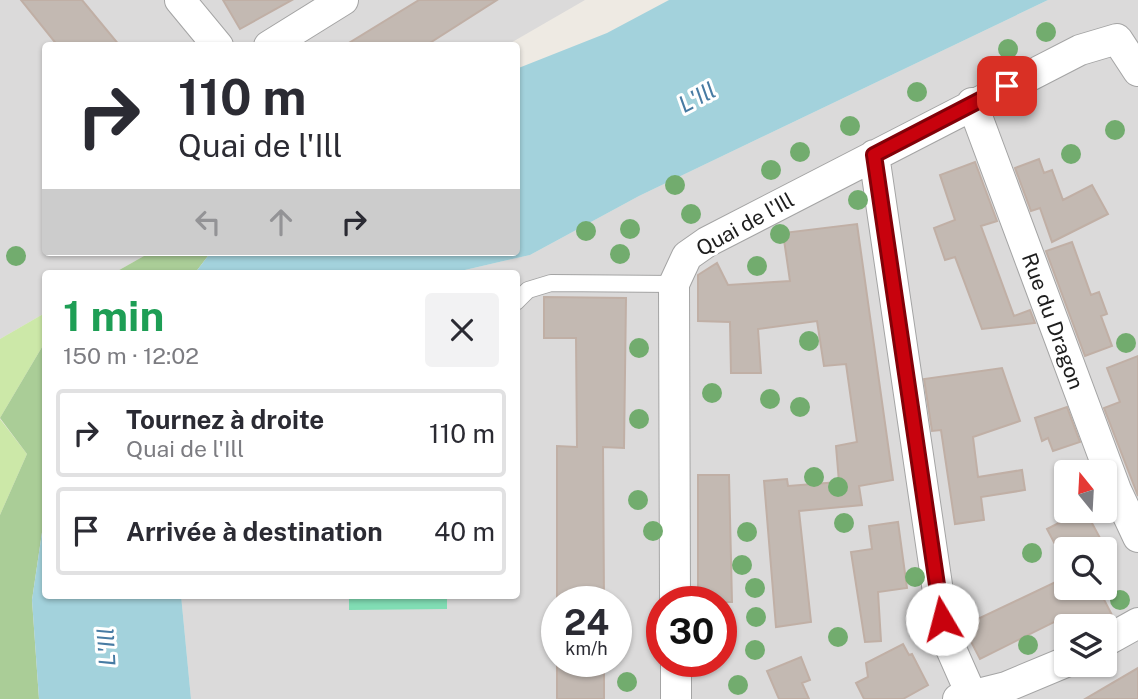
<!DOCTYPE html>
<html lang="fr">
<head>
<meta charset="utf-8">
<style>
  body { margin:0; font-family:"Public Sans",sans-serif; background:#f2f2f3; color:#2b2b33; height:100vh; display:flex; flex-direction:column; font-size:26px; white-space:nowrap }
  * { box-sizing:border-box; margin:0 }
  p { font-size:23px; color:#7c7c81 }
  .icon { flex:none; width:38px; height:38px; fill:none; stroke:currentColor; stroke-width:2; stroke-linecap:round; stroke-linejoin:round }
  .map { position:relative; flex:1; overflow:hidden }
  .panel { position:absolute; left:42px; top:270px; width:478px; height:329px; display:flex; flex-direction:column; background:#fff; border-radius:7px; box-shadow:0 2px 5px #0004 }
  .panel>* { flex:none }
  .top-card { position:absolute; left:42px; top:42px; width:478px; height:214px; border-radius:7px; box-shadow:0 2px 5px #0004; background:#fff; color:#2b2b33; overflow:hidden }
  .needle { width:46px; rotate:342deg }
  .tools { position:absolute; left:1054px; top:460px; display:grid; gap:14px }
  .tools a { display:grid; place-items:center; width:63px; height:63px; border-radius:7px; background:#fff; box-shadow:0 2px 5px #0004; font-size:35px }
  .speed { position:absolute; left:541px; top:586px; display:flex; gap:14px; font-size:35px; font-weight:700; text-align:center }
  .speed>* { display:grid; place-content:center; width:91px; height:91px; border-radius:50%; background:#fff; box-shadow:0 2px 5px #0004; line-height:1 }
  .speed small { font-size:18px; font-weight:400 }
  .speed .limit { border:10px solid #d22; background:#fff; color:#111 }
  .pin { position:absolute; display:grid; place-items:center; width:60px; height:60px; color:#fff; margin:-30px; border-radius:14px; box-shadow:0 4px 10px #0006 }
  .me { position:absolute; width:77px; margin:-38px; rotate:352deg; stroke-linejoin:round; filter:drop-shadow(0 0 5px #0008) }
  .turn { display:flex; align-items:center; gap:24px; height:147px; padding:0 21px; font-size:32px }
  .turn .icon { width:91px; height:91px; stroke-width:2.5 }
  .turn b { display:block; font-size:49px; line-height:60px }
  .lanes { display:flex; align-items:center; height:66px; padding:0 21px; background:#0003; justify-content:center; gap:35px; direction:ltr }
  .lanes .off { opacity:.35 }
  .round { display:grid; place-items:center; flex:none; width:74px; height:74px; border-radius:7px; background:#f2f2f3 }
  .headline { display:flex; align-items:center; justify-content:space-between; height:119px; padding:0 21px }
  h1 { font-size:42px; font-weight:700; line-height:52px; color:#1e9e55 }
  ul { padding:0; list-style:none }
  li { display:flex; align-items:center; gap:21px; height:88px; margin:0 14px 10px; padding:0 7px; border:4px solid #e1e1e2; border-radius:7px }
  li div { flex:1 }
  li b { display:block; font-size:26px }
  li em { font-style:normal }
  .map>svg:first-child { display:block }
  .residential { fill:#dbdada; fill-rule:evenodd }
  .grass { fill:#cce8a8 }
  .forest { fill:#aacd97 }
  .pitch { fill:#81ddb4 }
  .water { fill:#a3d2dc }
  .building { fill:#c3b9b2; stroke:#c0afa5; stroke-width:2 }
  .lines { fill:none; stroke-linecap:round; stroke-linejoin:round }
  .lane-casing { stroke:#a4a4a4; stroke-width:18 }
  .street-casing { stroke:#a4a4a4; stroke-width:32 }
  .lane { stroke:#fff; stroke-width:16 }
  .street { stroke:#fff; stroke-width:30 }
  .tree { fill:#72ac6e }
  .route-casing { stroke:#820108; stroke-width:18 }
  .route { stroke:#c8020d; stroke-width:12 }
  .labels { text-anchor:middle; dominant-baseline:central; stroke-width:6; stroke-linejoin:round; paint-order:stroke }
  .street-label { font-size:21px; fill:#1d1d1d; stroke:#fff }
  .water-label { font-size:23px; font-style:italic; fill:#477ba3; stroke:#fff }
</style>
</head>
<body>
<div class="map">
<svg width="1138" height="699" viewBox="0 0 1138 699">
  <rect width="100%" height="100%" fill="#eeeae3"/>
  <path class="residential" d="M0,0H585L507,45L46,46V252H151L114,273H46L45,313L0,339Z
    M1048,0H1138V699H191L181,595H516V273H452L530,255L639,196ZM1066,472H1104V511H1066ZM1066,550H1104V588H1066ZM556,602H616V662H556ZM662,602H721V662H662ZM1066,626H1104V665H1066Z"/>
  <path class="grass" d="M45,313V342L0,418V339Z
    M0,419L27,454L0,515Z"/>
  <path class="forest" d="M151,252H211L195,273H114Z
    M45,342V512L32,600L39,699H0V515L27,454L0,418Z"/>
  <path class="pitch" d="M349,595H447V609L349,610Z"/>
  <path class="water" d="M669,0H1048L639,196L530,255L452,273H195L211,252H516V69L607,33Z
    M45,512L46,595H181L191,699H39L32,600Z"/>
  <path class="building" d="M21,0H82L120,46H58Z
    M223,0H292L240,29Z
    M419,0H497L425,46H344Z
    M1039,159L1044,173L1052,170L1063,200L1092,185L1108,214L1052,242L1040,208L1031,211L1015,168Z
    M975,162L997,221L981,226L1014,316L1030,310L1035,323L982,329L955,257L945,260L934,228L955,220L940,175Z
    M857,224L893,480L859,486L862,505L799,511L811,622L776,627L764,481L787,479L788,486L839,482L836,446L857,442L846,364L824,366L817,321L758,329L761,373H731L730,322L698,321V275L717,263L728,285L790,281L783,233Z
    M1072,242L1091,295L1099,292L1107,314L1101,316L1112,346L1085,356L1046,251Z
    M544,297L626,298L624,448L603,447L604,602H557V446L577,447L576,338H544Z
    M1138,356V496L1104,408L1120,402L1107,368Z
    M1002,368L1020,421L973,437L978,477L1022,470L1025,490L981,497L984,520L955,524L941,430L932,431L924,379Z
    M1067,407L1080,442L1053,451L1048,438L1042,441L1035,418Z
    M698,475H729L732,602H698Z
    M1080,512H1086L1100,538L1094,541L1098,550H1058L1047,529Z
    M898,522L907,588L878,592L881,641L865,642L851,552L872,549L869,526Z
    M1066,577V588H1098L1112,615L1088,626H1071L1066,616L980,659L963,626Z
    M903,644L909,655L912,654L928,685L903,699H864L856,683L868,677L866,663Z
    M801,657L810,680L802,683L809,699H779L767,671Z
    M557,662H604V699H557Z
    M1138,668V699H1085Z"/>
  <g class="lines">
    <defs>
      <path id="lane" d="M516,302L528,290L551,283L674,284"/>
      <path id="street" d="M180,0L218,46
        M269,46L343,0
        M972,103L1116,490L1138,537
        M874,155L942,619L948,642L971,694
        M675,602L674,284L687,256L707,242L1080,50L1117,39L1138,71
        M1104,642L1138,623
        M676,662V699
        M958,699L1006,687L1066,662"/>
    </defs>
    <use href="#lane" class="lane-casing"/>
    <use href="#street" class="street-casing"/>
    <use href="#lane" class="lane"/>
    <use href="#street" class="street"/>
  </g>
  <g class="tree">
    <circle cx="1046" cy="32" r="10"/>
    <circle cx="1008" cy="49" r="10"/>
    <circle cx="917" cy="92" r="10"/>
    <circle cx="850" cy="126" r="10"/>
    <circle cx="1115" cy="130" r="10"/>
    <circle cx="800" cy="152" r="10"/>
    <circle cx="1071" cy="154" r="10"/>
    <circle cx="771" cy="170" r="10"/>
    <circle cx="675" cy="185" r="10"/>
    <circle cx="858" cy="200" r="10"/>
    <circle cx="691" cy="214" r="10"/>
    <circle cx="630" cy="229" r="10"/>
    <circle cx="586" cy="231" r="10"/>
    <circle cx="780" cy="234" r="10"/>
    <circle cx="620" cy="254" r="10"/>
    <circle cx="16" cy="256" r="10"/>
    <circle cx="757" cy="266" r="10"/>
    <circle cx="809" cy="341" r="10"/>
    <circle cx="1126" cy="343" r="10"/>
    <circle cx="639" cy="348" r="10"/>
    <circle cx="712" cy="393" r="10"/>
    <circle cx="770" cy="399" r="10"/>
    <circle cx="800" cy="407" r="10"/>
    <circle cx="639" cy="419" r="10"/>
    <circle cx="814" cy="477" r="10"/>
    <circle cx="838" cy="487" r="10"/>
    <circle cx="638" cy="500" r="10"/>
    <circle cx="844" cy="523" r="10"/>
    <circle cx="653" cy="531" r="10"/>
    <circle cx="747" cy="532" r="10"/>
    <circle cx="1032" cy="553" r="10"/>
    <circle cx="742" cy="565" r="10"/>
    <circle cx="915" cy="577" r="10"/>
    <circle cx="755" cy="588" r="10"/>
    <circle cx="1120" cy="600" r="10"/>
    <circle cx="756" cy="617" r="10"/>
    <circle cx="838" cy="637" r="10"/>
    <circle cx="1028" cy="645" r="10"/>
    <circle cx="755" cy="650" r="10"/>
    <circle cx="627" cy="682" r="10"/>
    <circle cx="738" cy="685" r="10"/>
  </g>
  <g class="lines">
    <defs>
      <path id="route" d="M942,619L874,155L1007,86"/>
    </defs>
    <use href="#route" class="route-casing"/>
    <use href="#route" class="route"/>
  </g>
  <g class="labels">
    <g class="street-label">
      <text transform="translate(745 224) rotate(-29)">Quai de l'Ill</text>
      <text transform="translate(1053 321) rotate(70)">Rue du Dragon</text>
    </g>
    <g class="water-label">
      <text transform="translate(697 97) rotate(-28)">L'Ill</text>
      <text transform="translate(106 647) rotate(-93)">L'Ill</text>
    </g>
  </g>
</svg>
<div class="tools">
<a><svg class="needle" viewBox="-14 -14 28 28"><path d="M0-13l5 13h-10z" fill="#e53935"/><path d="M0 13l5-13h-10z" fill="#7c7c81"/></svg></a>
<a><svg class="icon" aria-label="search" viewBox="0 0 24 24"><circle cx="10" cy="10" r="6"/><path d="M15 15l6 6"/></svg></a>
<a><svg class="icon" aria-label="layers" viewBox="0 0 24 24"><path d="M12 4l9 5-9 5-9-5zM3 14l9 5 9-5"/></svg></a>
</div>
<div class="speed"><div>24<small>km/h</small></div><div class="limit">30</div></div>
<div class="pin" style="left:1007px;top:86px;background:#d93025"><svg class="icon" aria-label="arrive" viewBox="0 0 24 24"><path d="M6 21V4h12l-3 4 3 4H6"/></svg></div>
<svg class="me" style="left:942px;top:619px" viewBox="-20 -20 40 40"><circle r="19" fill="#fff"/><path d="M0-13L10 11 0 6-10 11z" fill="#c8020d"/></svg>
<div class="top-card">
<div class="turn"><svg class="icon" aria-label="right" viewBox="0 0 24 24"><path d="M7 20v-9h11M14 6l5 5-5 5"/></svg><div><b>110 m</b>Quai de l'Ill</div></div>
<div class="lanes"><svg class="icon off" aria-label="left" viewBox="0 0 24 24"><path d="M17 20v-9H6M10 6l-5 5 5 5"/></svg><svg class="icon off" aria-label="ahead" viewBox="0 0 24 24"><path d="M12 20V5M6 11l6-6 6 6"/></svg><svg class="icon" aria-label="right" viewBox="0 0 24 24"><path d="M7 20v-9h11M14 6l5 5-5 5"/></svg></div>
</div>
<section class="panel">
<div class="headline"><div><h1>1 min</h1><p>150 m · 12:02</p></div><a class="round"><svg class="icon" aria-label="close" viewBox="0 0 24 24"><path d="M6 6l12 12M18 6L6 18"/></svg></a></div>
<ul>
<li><svg class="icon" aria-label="right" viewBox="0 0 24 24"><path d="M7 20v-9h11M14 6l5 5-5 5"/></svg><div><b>Tournez à droite</b><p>Quai de l'Ill</p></div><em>110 m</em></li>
<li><svg class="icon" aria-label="arrive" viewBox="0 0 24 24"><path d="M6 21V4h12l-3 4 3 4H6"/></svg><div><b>Arrivée à destination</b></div><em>40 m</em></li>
</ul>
</section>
</div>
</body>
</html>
